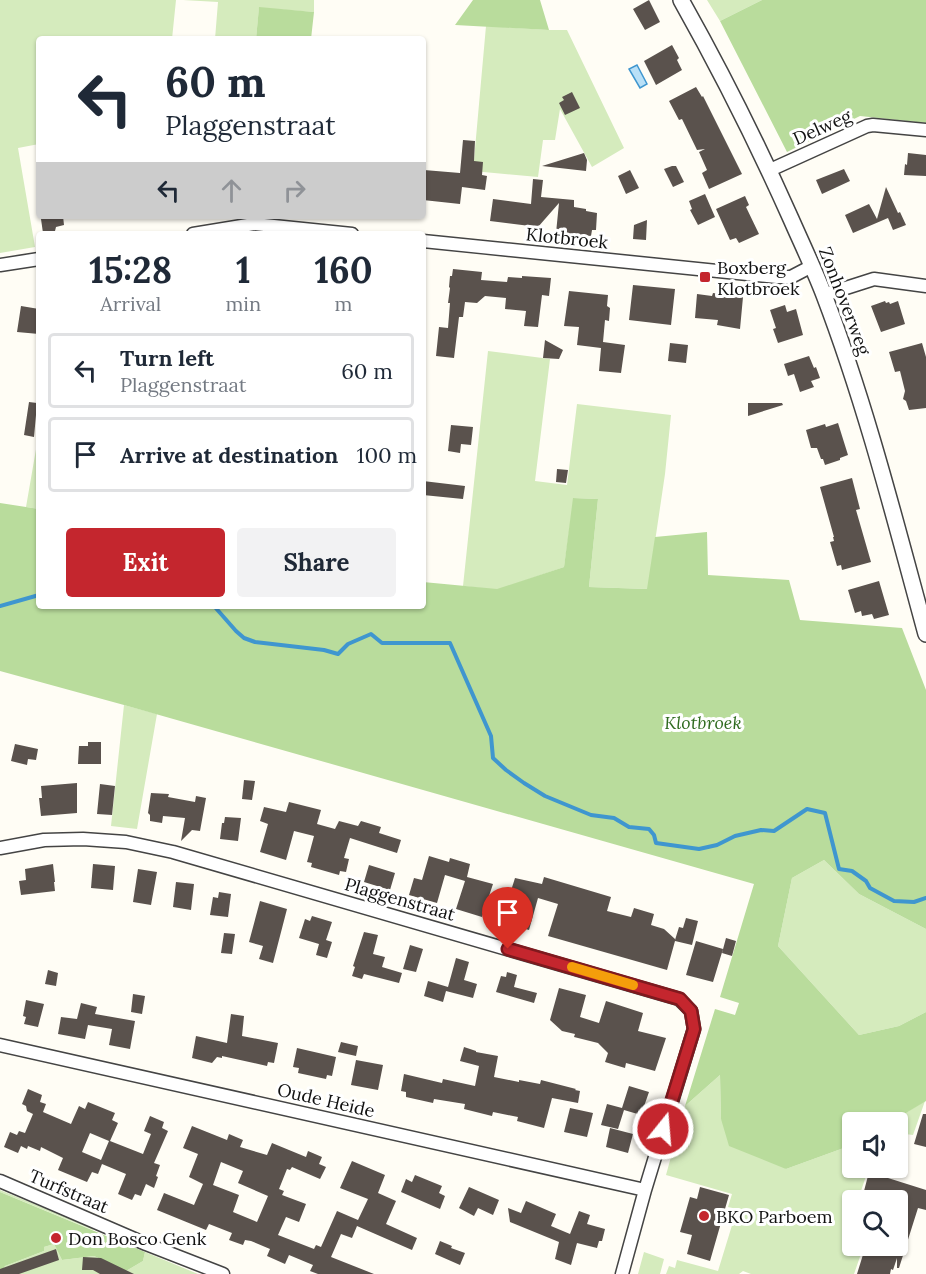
<!DOCTYPE html>
<html lang="en">
<head>
<meta charset="utf-8">
<style>
  body { margin:0; font-family:Lora,serif; background:#f2f2f3; color:#1f2937; height:100vh; display:flex; flex-direction:column; font-size:22px; white-space:nowrap }
  * { box-sizing:border-box; margin:0 }
  p { font-size:20px; color:#747a83 }
  .icon { flex:none; width:33px; height:33px; fill:none; stroke:currentColor; stroke-width:2; stroke-linecap:round; stroke-linejoin:round }
  .map { position:relative; flex:1; overflow:hidden }
  .sheet { position:absolute; left:36px; top:231px; width:390px; height:378px; display:flex; flex-direction:column; background:#fff; border-radius:6px; box-shadow:0 2px 4px #0004 }
  .sheet>* { flex:none }
  .top-card { position:absolute; left:36px; top:36px; width:390px; height:183px; border-radius:6px; box-shadow:0 2px 4px #0004; background:#fff; color:#1f2937; overflow:hidden }
  .tools { position:absolute; left:842px; top:1112px; display:grid; gap:12px }
  .tools a { display:grid; place-items:center; width:66px; height:66px; border-radius:6px; background:#fff; box-shadow:0 2px 4px #0004; font-size:30px }
  .pin { position:absolute; display:grid; place-items:center; width:51px; height:51px; color:#fff; margin:-62px -26px; border-radius:50% 50% 50% 0; rotate:-45deg; box-shadow:0 0 6px #0007 }
  .pin .icon { rotate:45deg }
  .me { position:absolute; width:66px; margin:-33px; rotate:17deg; stroke-linejoin:round; filter:drop-shadow(0 0 4px #0008) }
  .turn { display:flex; align-items:center; gap:21px; height:126px; padding:0 30px; font-size:27px }
  .turn .icon { width:78px; height:78px; stroke-width:2.5 }
  .turn b { display:block; font-size:42px; line-height:51px }
  .lanes { display:flex; align-items:center; height:57px; padding:0 30px; background:#0003; justify-content:center; gap:30px; direction:ltr }
  .lanes .off { opacity:.35 }
  .eta { display:flex; justify-content:space-evenly; align-items:center; height:102px; text-align:center }
  .eta b { font-size:36px; font-weight:700; line-height:42px }
  .button { display:flex; gap:12px; margin-top:auto; padding:12px 30px }
  .button a { flex:1; height:69px; border-radius:6px; background:#c4262e; color:#fff; font-size:24px; font-weight:700; line-height:69px; text-align:center }
  .button a+a { background:#f2f2f3; color:#1f2937 }
  ul { padding:0; list-style:none }
  li { display:flex; align-items:center; gap:18px; height:75px; margin:0 12px 9px; padding:0 18px; border:3px solid #e0e1e3; border-radius:6px }
  li div { flex:1 }
  li b { display:block; font-size:22px }
  li em { font-style:normal }
  .map>svg:first-child { display:block }
  .green { fill:#d5ebbd }
  .forest { fill:#b9dc9c }
  .water { fill:#b9e0f7; stroke:#3f96cf; stroke-width:1.5 }
  .lines { fill:none; stroke-linecap:round; stroke-linejoin:round }
  .stream { stroke:#3f96cf; stroke-width:4 }
  .building { fill:#5a524d; fill-rule:evenodd }
  .minor-casing { stroke:#444; stroke-width:15 }
  .tertiary-casing { stroke:#444; stroke-width:18 }
  .minor { stroke:#fff; stroke-width:12 }
  .tertiary { stroke:#fff; stroke-width:15 }
  .route-casing { stroke:#7f191e; stroke-width:15 }
  .route { stroke:#c4262e; stroke-width:10 }
  .slow { stroke:#f59e0b; stroke-width:10 }
  .poi-dot { fill:#c4262e; stroke:#fff; stroke-width:2 }
  .labels { text-anchor:middle; dominant-baseline:central; stroke-width:6; stroke-linejoin:round; paint-order:stroke }
  .street-label { font-size:18px; fill:#111; stroke:#fff }
  .poi-label { font-size:18px; fill:#111; stroke:#fff; text-anchor:start }
  .park-label { font-size:18px; font-style:italic; fill:#2f6b1f; stroke:#fff }
</style>
</head>
<body>
<div class="map">
<svg width="926" height="1274" viewBox="0 0 926 1274">
  <rect width="100%" height="100%" fill="#fffdf5"/>
  <path class="green" d="M0,0H176L172,39H39V144L18,148L35,247L0,253Z
    M183,0H314V12L259,8L256,39H215L218,2Z
    M707,0H762L720,21Z
    M486,26L549,30H567L624,148L592,167L560,109L555,140H543L538,177L473,171Z
    M488,351L550,359L535,481L567,485L577,404L671,415L665,474L648,589L589,587L598,499L574,498L564,567L497,590L463,586Z
    M39,432V509L26,507Z
    M124,705L157,714L137,829L111,826Z
    M824,860L859,894L926,929V1012L899,1026L859,1035L778,946L792,878Z
    M720,1075L721,1119L786,1169L852,1145V1167H869L861,1191L879,1197L878,1200H852V1245H864L854,1274H751L743,1271L739,1274H666L669,1266L675,1268L677,1260L718,1271L737,1209L728,1207L732,1194L666,1175L685,1106Z
    M925,1101L913,1135L905,1134L897,1159V1122H891Z
    M0,1190L93,1228V1230L0,1192Z
    M54,1244L62,1260L94,1256L126,1271L143,1261L145,1252L198,1274H0L5,1266L44,1251V1247Z
    M644,1252L664,1259L660,1274H638Z"/>
  <path class="forest" d="M473,0H540L549,30L455,25Z
    M762,0H926V123L860,116L787,152L720,21Z
    M259,7L314,12L311,39H256Z
    M573,498L598,499L589,587L647,589L655,537L707,532L708,575L789,580L800,620L902,628L926,690V929L859,894L824,860L792,878L778,946L859,1035L899,1026L926,1012V1101L891,1122H852V1145L786,1169L729,1146L721,1119L720,1075L685,1106L715,1009L735,1015L739,1003L720,997L754,884L124,705L0,671V503L39,509V606H423V582L497,589L564,567Z
    M0,1192L145,1252L143,1261L126,1271L94,1256L62,1260L54,1244L44,1247V1251L5,1266L0,1274Z"/>
  <path class="water" d="M637,65L647,84L640,88L629,69Z"/>
  <g class="lines">
    <path class="stream" d="M0,606L39,595
      M214,606L236,631L244,638L255,642L324,650L338,654L348,644L371,634L382,643H450L491,736L493,758L506,770L524,783L545,796L591,815L614,818L629,827L649,829L654,835L656,843L699,849L717,845L735,836L761,830L774,831L807,809L825,813L839,869L852,871L866,881L870,888L894,901L914,902L926,898"/>
  </g>
  <path class="building" d="M649,0L660,22L645,30L633,9Z
    M672,45L679,58L677,60L682,70L656,85L644,61Z
    M696,87L702,97L703,96L742,174L709,189L702,173L707,170L699,152L705,149L697,150L682,119L679,120L669,101Z
    M572,92L580,108L565,115L559,103L564,100L562,97Z
    M463,140L475,141L474,161L483,162L482,175L487,176L485,190L462,187L460,204L423,200L424,170L460,173Z
    M584,153L587,160L586,171L542,166Z
    M908,153L926,155V176L904,175L905,164L907,165Z
    M672,166H676L684,182L673,187L664,169Z
    M844,169L850,181L822,194L816,180Z
    M630,170L639,188L626,194L618,176Z
    M533,179L543,180L541,197L574,200V207L586,209V211L597,213L596,230H592L591,236L556,233L559,203L538,227L490,221L493,199L531,204Z
    M886,187L898,213L900,212L906,225L893,230L888,218L853,233L845,215L869,204L877,219Z
    M705,194L715,217L698,225L690,210L692,209L689,201Z
    M745,196L749,205L746,207L759,234L739,243L736,238L730,240L716,209Z
    M43,216H63L64,225L56,227L55,231L43,233L41,219L43,218Z
    M647,220L646,240L633,239L634,225Z
    M453,269L482,272L481,280L507,282L508,277L522,278V276L551,278L549,296L542,295L538,327L524,326L526,311L505,309L506,298L485,296L477,303L465,302L463,317H459L454,358L436,356L439,327L448,328L450,303H448L450,288L449,287L450,276H452Z
    M633,285L675,289L671,325L629,320Z
    M569,291L608,295L607,306L610,308L609,321L605,320L603,342L625,345L621,373L599,371L601,348L577,345L579,327L564,326Z
    M713,293L743,297L740,329L717,325L718,320L695,318L697,294L712,296Z
    M885,301L886,303L889,302L890,304L898,301L905,324L881,332L871,306Z
    M785,305L787,312L796,309L803,335L778,343L773,329L776,328L770,310Z
    M21,306L39,309V334L17,332Z
    M545,340L563,350L559,359L543,358Z
    M670,343L688,345L686,363L668,361Z
    M922,343L926,357V408L909,410L906,401L903,399L905,391L900,371L895,372L889,352Z
    M809,356L814,368L816,367L820,378L811,381L814,387L800,392L794,374L788,376L784,364Z
    M29,402L37,403V405H39V416L36,415L34,437L24,435Z
    M748,403H782L783,405L748,416Z
    M838,423L848,455L840,458V460L825,465L823,459H821L817,448H811L806,430L825,424L826,427Z
    M451,425L473,427L471,445L461,444L460,453L448,451Z
    M557,469L568,470L566,483L556,482Z
    M852,478L860,509L856,510L871,562L842,570L841,565L837,566L830,542L834,541L833,537H834L820,487Z
    M423,481L465,486L463,499L423,495Z
    M879,581L889,615L874,619L872,614L862,616L861,611L855,613L848,590Z
    M88,742H101V764H78L79,746H88Z
    M15,744L38,749L36,760L28,759L27,765L11,761Z
    M244,780L255,781L252,800L242,799Z
    M77,783V813L41,816L39,798H42L41,786Z
    M100,784L115,786L112,815L97,814Z
    M151,793L169,794L168,797L195,802L196,796L206,798L200,831L192,830L181,841L185,818L163,816L162,823L150,821V815L148,813Z
    M289,802L321,810L317,824L335,829L339,821L358,826L361,821L381,827L379,833L401,840L397,853L350,838L344,858L349,859L346,872L340,871L339,875L311,867L312,863L307,862L314,836L294,831L286,860L260,852L268,824L260,821L264,807L286,812Z
    M225,817L241,818L238,841L220,839L222,823H224Z
    M429,856L449,862L450,858L470,864L467,877L493,884L482,917L456,909L465,881L445,875L437,903L409,895L414,878L422,880Z
    M53,864L55,882H54L55,891L21,895L19,881L26,880L25,869Z
    M93,864L115,866L113,890L91,888Z
    M369,865L395,873L390,890L364,882Z
    M138,869L157,872L151,905L133,902Z
    M544,877L611,897L607,911L631,917L634,908L654,914L651,925L664,929L675,939V940L679,927L683,928L686,918L698,921L692,945L675,941L667,970L548,936L558,904L538,898L529,930L501,922L515,878L542,884Z
    M176,882L194,884L191,910L173,907Z
    M219,892L231,894L228,917L210,915L213,897L218,898Z
    M260,901L287,909L273,963L259,959L263,946L249,942Z
    M312,916L332,922L326,940L332,942L327,958L316,955L319,944L299,938L305,919L310,921Z
    M364,932L378,935L373,954L385,957L382,967L402,973L399,983L364,974L362,979L352,976L355,967L353,966Z
    M224,933L235,934L232,954L221,953Z
    M726,938L736,941L732,956L722,953Z
    M696,941L723,949L713,982L686,975Z
    M410,945L423,949L416,972L403,969Z
    M456,958L469,962L464,980L477,984L473,998L446,991L443,1002L424,996L428,981L448,987Z
    M48,970L58,973L56,986L45,984Z
    M507,972L517,975L514,987L537,993L534,1003L496,992L501,976L506,977Z
    M559,988L586,995L580,1017L599,1023L606,1001L643,1013L638,1031L666,1038L655,1071L626,1063L625,1068L605,1062L608,1053L598,1043L574,1037L575,1034L562,1031L550,1020Z
    M133,994L145,996L142,1014L131,1012Z
    M26,1000L44,1004L38,1027L24,1024L26,1017L23,1016Z
    M81,1003L97,1007L95,1014L135,1021L130,1049L109,1045L112,1029L88,1025L85,1039L58,1034L61,1017L77,1019Z
    M231,1014L244,1016L242,1036L278,1043L274,1063L268,1062L267,1066L222,1056V1058L217,1057L212,1063L192,1058L196,1036L227,1043Z
    M341,1042L358,1046L356,1056L338,1052Z
    M464,1047L476,1051V1052L498,1056L494,1077L519,1082V1080L540,1084L541,1080L576,1089L575,1090L580,1091L578,1103L552,1098L544,1128L517,1121L518,1117L493,1112L492,1116L464,1109L465,1104L434,1099L433,1103L406,1097V1092L401,1091L404,1074L442,1083L443,1079L475,1086L479,1066L460,1061Z
    M297,1048L336,1057L332,1076L327,1075L326,1079L298,1073L299,1068L293,1067Z
    M356,1060L383,1065L378,1090L351,1085Z
    M629,1086L649,1092L641,1115L624,1110L618,1129L601,1125L607,1104L622,1108Z
    M28,1089L42,1095L40,1102L46,1104L43,1112L71,1124L79,1106L85,1109L88,1102L115,1113L112,1120L118,1123L110,1141L143,1154L151,1134L144,1131L150,1116L164,1122L162,1128L168,1131L154,1163L160,1165L156,1176L158,1177L154,1188L146,1184L141,1196L135,1194L132,1200L118,1194L126,1174L102,1164L98,1174L92,1172L87,1182L58,1170L63,1158L41,1147L40,1151L28,1146L27,1149L21,1146L18,1153L4,1147L10,1132L17,1135L19,1131L25,1133L33,1114L27,1111L26,1106L22,1104ZM90,1133L109,1141L101,1160L82,1152Z
    M570,1108L593,1113L587,1137L564,1132Z
    M923,1114H926V1147L914,1144Z
    M192,1126L227,1140L229,1134L243,1140L240,1147L267,1155L272,1143L306,1157L308,1151L322,1157L319,1164L326,1167L320,1179L292,1167L290,1170L287,1169L279,1189L284,1191L282,1195L306,1204L299,1222L286,1217L278,1235L314,1249L316,1245L321,1247L337,1211L358,1220L368,1199L340,1188L352,1161L385,1175L378,1193L396,1201L386,1224L417,1238L412,1250L357,1226L352,1238L341,1234L331,1257L374,1274H318L310,1271L313,1265L289,1255L285,1264L267,1256L270,1249L251,1241L245,1240L243,1245L229,1240L232,1233L209,1224L206,1230L157,1210L164,1193L194,1205L203,1184L189,1177L198,1154L183,1148ZM221,1162L243,1171L238,1183L268,1196L257,1222L233,1212L239,1195L213,1185Z
    M610,1128L633,1134L628,1153L606,1147Z
    M869,1172L926,1190V1210L918,1208L899,1268H897V1258L893,1270L891,1269L890,1274H857L866,1245H897V1200H880L881,1196L864,1191Z
    M415,1175L442,1186L439,1193L445,1196L440,1209L401,1192L406,1179L412,1182Z
    M469,1187L499,1200L493,1215L478,1208L474,1216L459,1208Z
    M700,1187L729,1195L710,1261L687,1254L692,1235L680,1232L690,1197L697,1199Z
    M526,1201L556,1214L551,1226L570,1234L579,1211L590,1215L587,1224L605,1229L602,1241H599L597,1248L577,1243L571,1265L555,1259L559,1242L510,1222L508,1208L521,1213Z
    M440,1241L452,1246L451,1248L465,1253L460,1265L435,1254Z
    M56,1249L59,1260L19,1274H0V1269Z
    M83,1257L101,1258L134,1274H100L93,1270H82Z"/>
  <g class="lines">
    <defs>
      <path id="minor" d="M770,170L867,126L873,125L926,130
        M193,234L254,224L352,234
        M423,241L777,277H791L812,266
        M0,265L39,259
        M824,295L874,279L926,286
        M0,848L44,840L83,839L126,842L173,852L679,999L691,1011L694,1029L645,1190L622,1274
        M0,1045L645,1190
        M0,1181L146,1244L223,1274"/>
      <path id="tertiary" d="M681,0C721,71 758,145 791,219C802,244 814,269 824,295C866,405 895,520 926,634"/>
    </defs>
    <use href="#minor" class="minor-casing"/>
    <use href="#tertiary" class="tertiary-casing"/>
    <use href="#minor" class="minor"/>
    <use href="#tertiary" class="tertiary"/>
  </g>
  <g class="lines">
    <defs>
      <path id="route" d="M508,949L680,999L691,1011L694,1029L663,1129"/>
    </defs>
    <use href="#route" class="route-casing"/>
    <use href="#route" class="route"/>
    <path class="slow" d="M572,967L633,985"/>
  </g>
  <g class="poi-dot">
    <rect x="699" y="271" width="12" height="12" rx="3"/>
    <circle cx="704" cy="1216" r="6"/>
    <circle cx="56" cy="1238" r="6"/>
  </g>
  <g class="labels">
    <g class="street-label">
      <text transform="translate(822 127) rotate(-24)">Delweg</text>
      <text transform="translate(567 238) rotate(6)">Klotbroek</text>
      <text transform="translate(845 301) rotate(69)">Zonhoverweg</text>
      <text transform="translate(400 899) rotate(16)">Plaggenstraat</text>
      <text transform="translate(326 1100) rotate(13)">Oude Heide</text>
      <text transform="translate(69 1191) rotate(23)">Turfstraat</text>
    </g>
    <g class="poi-label">
      <text x="717" y="267">Boxberg<tspan x="717" dy="21">Klotbroek</tspan></text>
      <text x="716" y="1216">BKO Parboem</text>
      <text x="68" y="1238">Don Bosco Genk</text>
    </g>
    <g class="park-label">
      <text x="703" y="722">Klotbroek</text>
    </g>
  </g>
</svg>
<div class="tools">
<a><svg class="icon" aria-label="sound" viewBox="0 0 24 24"><path d="M4 9h4l5-4v14l-5-4H4zM17 9q2 3 0 6"/></svg></a>
<a><svg class="icon" aria-label="search" viewBox="0 0 24 24"><circle cx="10" cy="10" r="6"/><path d="M15 15l6 6"/></svg></a>
</div>
<div class="pin" style="left:508px;top:949px;background:#d93025"><svg class="icon" aria-label="arrive" viewBox="0 0 24 24"><path d="M6 21V4h12l-3 4 3 4H6"/></svg></div>
<svg class="me" style="left:663px;top:1129px" viewBox="-20 -20 40 40"><circle r="17" fill="#c4262e" stroke="#fff" stroke-width="3"/><path d="M0-11L8 9 0 5-8 9z" fill="#fff"/></svg>
<div class="top-card">
<div class="turn"><svg class="icon" aria-label="left" viewBox="0 0 24 24"><path d="M17 20v-9H6M10 6l-5 5 5 5"/></svg><div><b>60 m</b>Plaggenstraat</div></div>
<div class="lanes"><svg class="icon" aria-label="left" viewBox="0 0 24 24"><path d="M17 20v-9H6M10 6l-5 5 5 5"/></svg><svg class="icon off" aria-label="ahead" viewBox="0 0 24 24"><path d="M12 20V5M6 11l6-6 6 6"/></svg><svg class="icon off" aria-label="right" viewBox="0 0 24 24"><path d="M7 20v-9h11M14 6l5 5-5 5"/></svg></div>
</div>
<section class="sheet">
<div class="eta">
<div><b>15:28</b><p>Arrival</p></div>
<div><b>1</b><p>min</p></div>
<div><b>160</b><p>m</p></div>
</div>
<ul>
<li><svg class="icon" aria-label="left" viewBox="0 0 24 24"><path d="M17 20v-9H6M10 6l-5 5 5 5"/></svg><div><b>Turn left</b><p>Plaggenstraat</p></div><em>60 m</em></li>
<li><svg class="icon" aria-label="arrive" viewBox="0 0 24 24"><path d="M6 21V4h12l-3 4 3 4H6"/></svg><div><b>Arrive at destination</b></div><em>100 m</em></li>
</ul>
<div class="button"><a>Exit</a><a>Share</a></div>
</section>
</div>
</body>
</html>
